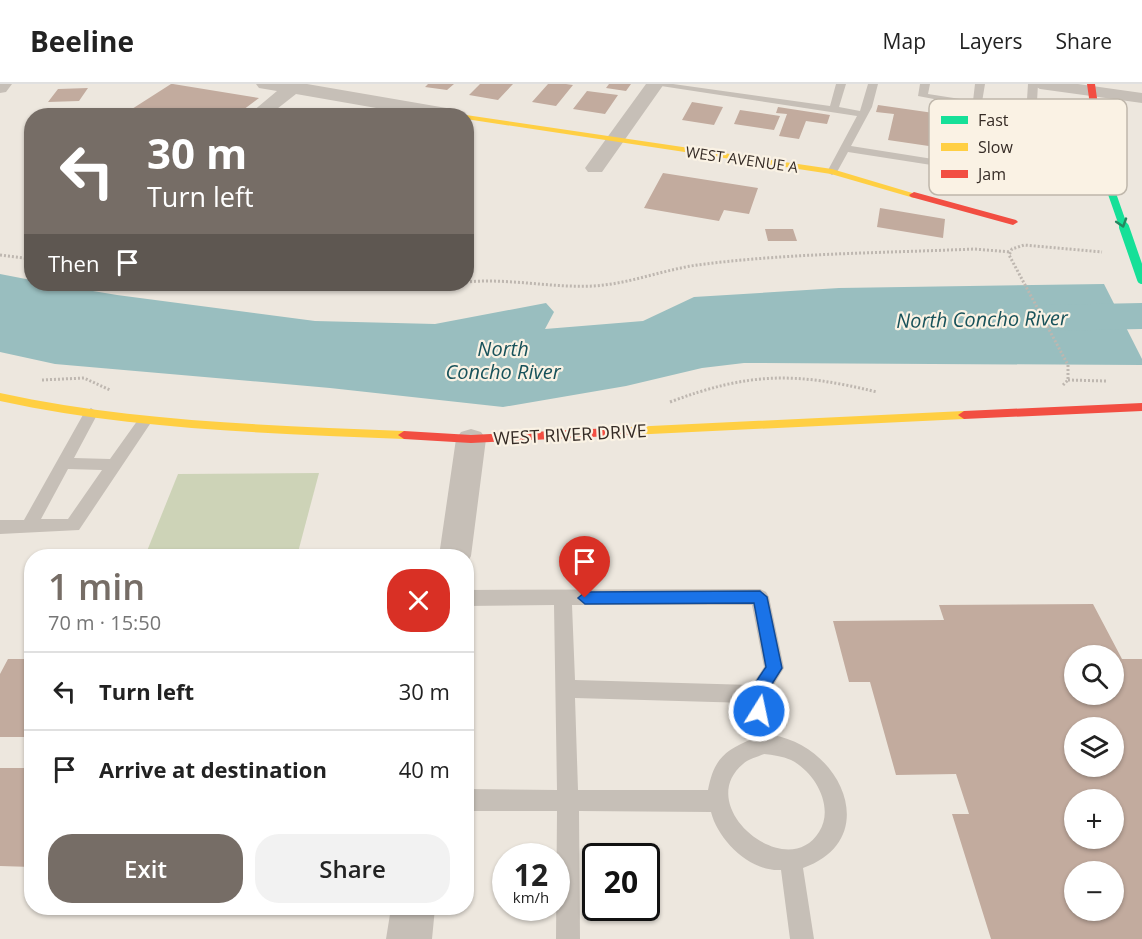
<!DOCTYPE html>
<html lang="en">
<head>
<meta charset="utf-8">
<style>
  body { margin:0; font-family:"Open Sans",sans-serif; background:#f2f2f2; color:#222; height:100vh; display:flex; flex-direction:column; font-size:22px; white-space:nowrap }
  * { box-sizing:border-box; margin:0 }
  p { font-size:20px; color:#767676 }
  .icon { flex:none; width:33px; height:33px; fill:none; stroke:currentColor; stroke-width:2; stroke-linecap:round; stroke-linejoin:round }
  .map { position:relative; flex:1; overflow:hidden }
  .sheet { position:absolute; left:24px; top:465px; width:450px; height:366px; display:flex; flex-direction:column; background:#fff; border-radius:24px; box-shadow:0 2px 4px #0004 }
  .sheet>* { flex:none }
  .top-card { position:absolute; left:24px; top:24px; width:450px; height:183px; border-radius:24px; box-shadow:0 2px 4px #0004; background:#766d66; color:#fff; overflow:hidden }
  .controls { position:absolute; left:1064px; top:561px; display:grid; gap:12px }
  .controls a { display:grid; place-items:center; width:60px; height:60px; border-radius:50%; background:#fff; box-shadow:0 2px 4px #0004; font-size:30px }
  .speed { position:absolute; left:492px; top:759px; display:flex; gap:12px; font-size:30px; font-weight:700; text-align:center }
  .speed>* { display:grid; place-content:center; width:78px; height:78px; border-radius:50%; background:#fff; box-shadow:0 2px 4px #0004; line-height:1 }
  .speed small { font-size:15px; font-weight:400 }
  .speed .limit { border:3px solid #111; border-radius:9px; background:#fff; color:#111 }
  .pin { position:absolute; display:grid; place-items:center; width:51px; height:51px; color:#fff; margin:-62px -26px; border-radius:50% 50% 50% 0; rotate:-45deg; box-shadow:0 0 6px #0007 }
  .pin .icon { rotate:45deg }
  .me { position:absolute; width:66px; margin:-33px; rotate:10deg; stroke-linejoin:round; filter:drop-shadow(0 0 4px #0008) }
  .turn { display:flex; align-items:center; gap:21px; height:126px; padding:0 24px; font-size:27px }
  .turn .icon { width:78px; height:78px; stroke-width:2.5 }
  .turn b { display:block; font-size:42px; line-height:51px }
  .then { display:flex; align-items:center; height:57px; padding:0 24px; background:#0003; gap:12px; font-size:22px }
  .round { display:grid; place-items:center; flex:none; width:63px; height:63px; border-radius:24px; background:#f2f2f2 }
  .head { display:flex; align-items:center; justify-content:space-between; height:102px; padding:0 24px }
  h1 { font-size:36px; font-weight:600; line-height:45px; color:#766d66 }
  .primary-button { display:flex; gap:12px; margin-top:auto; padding:12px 24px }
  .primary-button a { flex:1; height:69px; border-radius:24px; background:#766d66; color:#fff; font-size:24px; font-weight:600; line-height:69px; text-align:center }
  .primary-button a+a { background:#f2f2f2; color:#222 }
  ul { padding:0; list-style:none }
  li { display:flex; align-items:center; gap:18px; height:78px; padding:0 24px; border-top:2px solid #e0e0e0 }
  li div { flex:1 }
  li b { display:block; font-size:22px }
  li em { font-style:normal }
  header { display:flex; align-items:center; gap:36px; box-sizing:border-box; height:84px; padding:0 30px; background:#fff; border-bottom:2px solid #e0e0e0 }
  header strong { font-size:28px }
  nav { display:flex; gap:33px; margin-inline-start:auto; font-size:21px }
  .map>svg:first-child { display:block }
  .green { fill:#cdd3b7 }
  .water { fill:#99bebf }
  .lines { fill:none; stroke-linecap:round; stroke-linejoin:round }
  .river { fill:#99bebf; fill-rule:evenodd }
  .building { fill:#c2ab9e; fill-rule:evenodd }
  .path { stroke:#beb7b0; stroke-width:3; stroke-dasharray:2 2; stroke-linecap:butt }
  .lane { fill:#c6bfb7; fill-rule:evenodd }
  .street { fill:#c6bfb7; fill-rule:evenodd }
  .slow { fill:#ffcf43; fill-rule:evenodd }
  .jam { fill:#f24e42; fill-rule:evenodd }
  .fast-bridge-far1 { stroke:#16e098; stroke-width:8 }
  .fast-bridge { stroke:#16e098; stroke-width:10 }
  .oneway { stroke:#26865f }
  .route { fill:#1a73e8; stroke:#114b97; stroke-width:1.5 }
  .labels { text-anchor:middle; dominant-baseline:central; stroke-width:4.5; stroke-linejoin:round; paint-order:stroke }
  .far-street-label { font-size:15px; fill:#362c26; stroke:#faf2e4 }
  .street-label { font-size:18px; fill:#362c26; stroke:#faf2e4 }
  .water-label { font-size:20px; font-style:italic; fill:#18525a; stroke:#faf2e4 }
  .key { fill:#faf2e4; stroke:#bfb7ab; stroke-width:1.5 }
  .key-label { font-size:16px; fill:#362c26 }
</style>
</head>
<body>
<header>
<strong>Beeline</strong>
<nav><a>Map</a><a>Layers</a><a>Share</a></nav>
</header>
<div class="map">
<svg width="1142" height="855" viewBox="0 0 1142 855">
  <rect width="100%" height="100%" fill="#ede7de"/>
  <path class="green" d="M319,389L297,472H145L178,390Z"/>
  <path class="water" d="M0,190L31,196L32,200H51L117,211L315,237L435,240L546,219L554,228L545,245L643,237L694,213L839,204L1104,200L1142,275V281L744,279L702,284L626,302L503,323L330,304L55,280L0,268Z"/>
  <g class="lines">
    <path class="river" d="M1142,219V245L1045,247L1030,243L1023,234L1030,225L1045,221Z"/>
  </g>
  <path class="building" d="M171,0H173L259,14L235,32H121Z
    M428,0H454L447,6L425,3Z
    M480,0H513L498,16L469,11Z
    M548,0H566L573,1L556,22L532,18Z
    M609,0H631L626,7L606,4Z
    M88,4L79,17L48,18L58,5Z
    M587,7L618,11L605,30L573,25Z
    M692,18L723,23L714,41L682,36Z
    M878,21L1010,40V74L888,56L894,30L876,28Z
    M778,23L830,31L827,40L806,37L799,55L779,52L787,30L776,29Z
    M740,26L780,32L774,46L734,40Z
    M663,89L758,104L749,130L724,126L719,137L644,124Z
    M880,124L945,135L943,154L877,143Z
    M765,145H793L797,157H768Z
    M1093,520L1122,575H1142V855H991L952,730H969L956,690L896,691L870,598H849L833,537L944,536L939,521ZM1074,572H1113V610H1074ZM1074,644H1113V682H1074ZM1074,716H1113V754H1074ZM1074,788H1113V826H1074Z
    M8,575H32V653H0V590Z
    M0,684H32V783L0,782Z"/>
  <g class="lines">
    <path class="path" d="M0,171L32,175
      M466,198C509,194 551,204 593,202C631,200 667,184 705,180C794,169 884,169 974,165L1011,168
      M42,296L84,294L110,306
      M1068,296L1106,297
      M1063,301L1068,296V281L1009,171L1012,165L1024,161L1102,168
      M670,318C750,288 795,288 877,308"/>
    <path class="lane" d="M648,0H673L830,22L836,0H846L839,23L860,27L868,0H878L872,23L851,62L1027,90L1030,89L1026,37L976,23L918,12L920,0H930L928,10L973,17L975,0H985L982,18L1026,31L1028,0H1038L1036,35L1040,91L1027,96L848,68L837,88L832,91L827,88L857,32Z
      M91,324L98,329L74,374L110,375L140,333H150L152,337L79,446L0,450V436H24L84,329ZM68,385L102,386L68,435H41Z
      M760,505L766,508L769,513L784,584L767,612L772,651C842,662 883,756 803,784L814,855H790L781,786C750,788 718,756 711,728L579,727L580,855H556L557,727H466V705L557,706L554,521L466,522V506ZM572,521H752L764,583L752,601L575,596ZM575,614L748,619L752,655C724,667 714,675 708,706H578ZM764,670C773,671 782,672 791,676C815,688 835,723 819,748C787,800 692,723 743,680C748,675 757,673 764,670Z"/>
    <path class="street" d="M0,0H12L6,8L0,9Z
      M256,0H307L458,26L465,28L467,32H422L296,10L268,32H247L277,7L259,4Z
      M646,0H664L602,88H588L585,84Z
      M1031,0H1078L1142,9V19L1040,5Z
      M471,345L481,348L486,355L471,472L466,481V472H439L456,355L461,348Z
      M391,824H435L432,855H386Z"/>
    <path class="slow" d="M466,31L832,85L919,111L914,114L831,90L466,35V32H463Z
      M0,309C133,338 268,341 404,347L410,351L404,355C268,349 133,346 0,317Z
      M964,327L970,331L964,335L630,351L624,347L630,343Z"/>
    <path class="jam" d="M1087,0H1095L1107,84L1103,87L1099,84Z
      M914,108L1016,136L1018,138L1013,141L911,113L909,111Z
      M1142,319V327L964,335L958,331L964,327Z
      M630,343L636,347L630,351L471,359L404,355L398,351L404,347L471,351Z"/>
    <path class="fast-bridge-far1" d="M1103,84L1124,144"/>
    <path class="fast-bridge" d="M1124,143L1142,195"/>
  </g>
  <defs><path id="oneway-chevron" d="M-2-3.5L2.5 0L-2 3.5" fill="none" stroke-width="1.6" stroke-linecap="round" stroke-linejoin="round" transform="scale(1.5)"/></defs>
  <use class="oneway" href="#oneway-chevron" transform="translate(1122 139) rotate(72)"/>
  <path class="route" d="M760,507L767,513L782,584L765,611L767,627L765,632L759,634L753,632C744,612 755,599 766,583L754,519L585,520L578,514L585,508Z"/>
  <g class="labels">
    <g class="far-street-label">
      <text transform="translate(742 75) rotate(8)">WEST AVENUE A</text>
    </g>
    <g class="street-label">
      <text transform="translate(570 350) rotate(-3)">WEST RIVER DRIVE</text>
    </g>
    <g class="water-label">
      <text transform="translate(982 235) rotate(-1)">North Concho River</text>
      <text x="503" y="264">North<tspan x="503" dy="23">Concho River</tspan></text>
    </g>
  </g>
  <rect x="929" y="15" width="198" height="96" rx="9" class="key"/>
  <rect x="941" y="32" width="27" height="8" fill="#16e098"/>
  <rect x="941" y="59" width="27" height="8" fill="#ffcf43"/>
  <rect x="941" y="86" width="27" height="8" fill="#f24e42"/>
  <g class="key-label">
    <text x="978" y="42">Fast</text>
    <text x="978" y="69">Slow</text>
    <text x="978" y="96">Jam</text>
  </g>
</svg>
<div class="controls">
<a><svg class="icon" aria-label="search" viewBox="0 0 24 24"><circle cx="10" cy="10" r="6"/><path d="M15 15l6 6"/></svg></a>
<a><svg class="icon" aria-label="layers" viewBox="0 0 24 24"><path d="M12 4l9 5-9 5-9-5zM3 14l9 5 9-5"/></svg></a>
<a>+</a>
<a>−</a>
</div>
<div class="speed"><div>12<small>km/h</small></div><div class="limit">20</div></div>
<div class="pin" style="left:585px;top:514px;background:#d93025"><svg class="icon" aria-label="arrive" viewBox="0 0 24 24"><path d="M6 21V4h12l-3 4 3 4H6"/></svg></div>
<svg class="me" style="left:759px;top:627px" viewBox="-20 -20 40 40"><circle r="17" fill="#1a73e8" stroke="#fff" stroke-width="3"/><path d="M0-11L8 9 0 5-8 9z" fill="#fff"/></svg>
<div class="top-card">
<div class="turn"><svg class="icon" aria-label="left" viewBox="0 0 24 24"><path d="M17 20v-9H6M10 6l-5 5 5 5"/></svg><div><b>30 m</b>Turn left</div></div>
<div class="then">Then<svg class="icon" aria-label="arrive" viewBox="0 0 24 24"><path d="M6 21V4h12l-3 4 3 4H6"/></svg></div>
</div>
<section class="sheet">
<div class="head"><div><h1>1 min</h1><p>70 m · 15:50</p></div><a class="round" style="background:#d93025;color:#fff"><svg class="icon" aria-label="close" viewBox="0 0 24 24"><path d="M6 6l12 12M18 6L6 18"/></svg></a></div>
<ul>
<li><svg class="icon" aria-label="left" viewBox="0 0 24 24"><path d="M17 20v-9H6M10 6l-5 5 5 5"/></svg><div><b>Turn left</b></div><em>30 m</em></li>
<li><svg class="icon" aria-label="arrive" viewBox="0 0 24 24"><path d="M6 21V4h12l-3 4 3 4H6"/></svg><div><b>Arrive at destination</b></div><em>40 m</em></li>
</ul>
<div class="primary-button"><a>Exit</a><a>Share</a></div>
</section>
</div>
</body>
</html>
